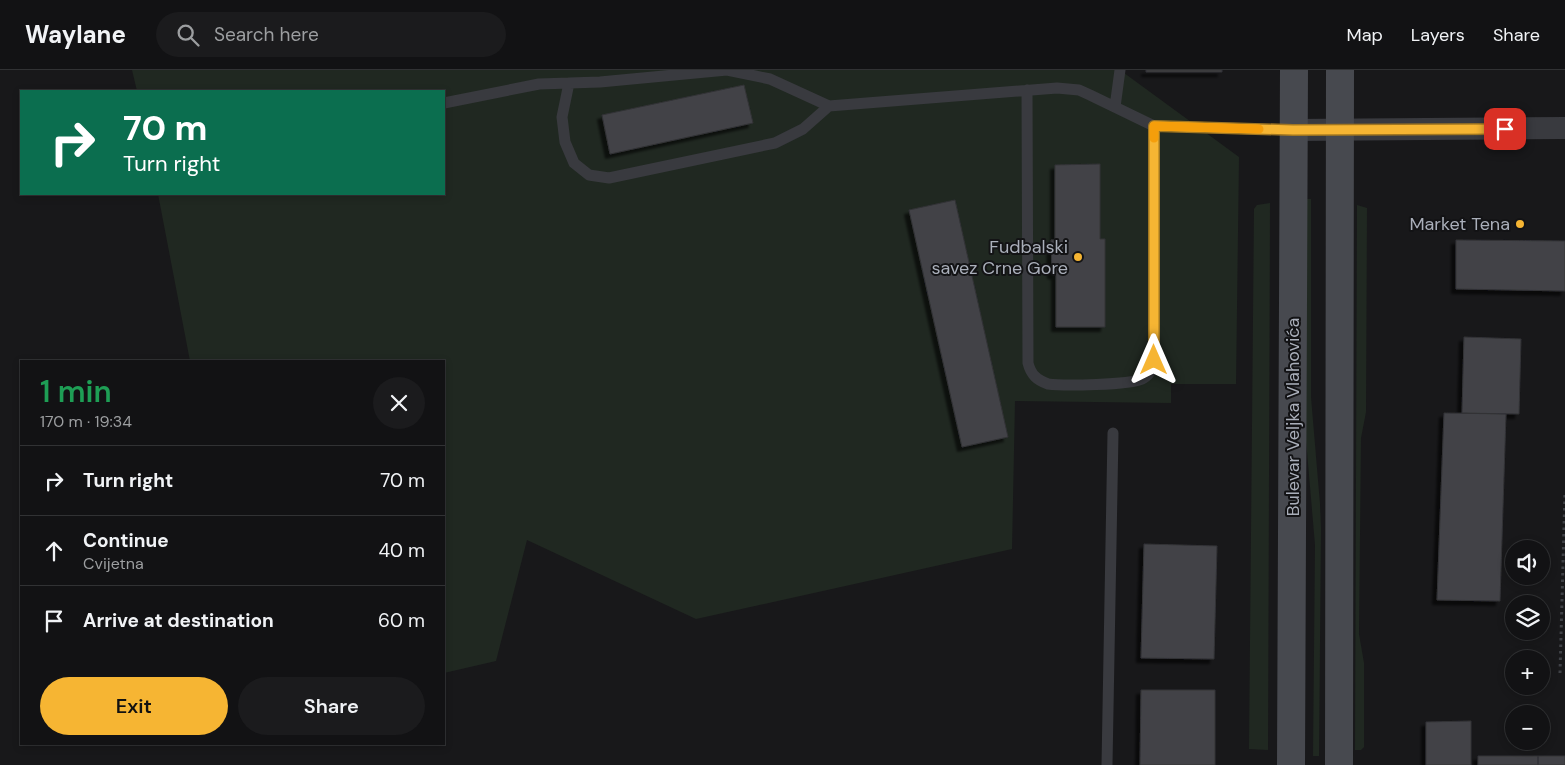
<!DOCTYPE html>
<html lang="en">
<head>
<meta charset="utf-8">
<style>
  body { margin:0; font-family:"DM Sans",sans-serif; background:#1b1b1d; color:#f1f3f6; height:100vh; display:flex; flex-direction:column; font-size:19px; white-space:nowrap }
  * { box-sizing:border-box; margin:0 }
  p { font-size:16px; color:#9c9ea0 }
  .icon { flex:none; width:28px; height:28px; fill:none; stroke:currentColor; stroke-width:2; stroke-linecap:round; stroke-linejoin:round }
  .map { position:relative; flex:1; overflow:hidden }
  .details { position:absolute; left:20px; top:290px; width:425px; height:385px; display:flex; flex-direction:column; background:#121214; border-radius:0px; box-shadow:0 2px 8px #0003,0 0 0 1px #313234 }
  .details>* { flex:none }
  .banner { position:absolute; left:20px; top:20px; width:425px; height:105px; border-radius:0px; box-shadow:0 2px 8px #0003,0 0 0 1px #313234; background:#0b6e4f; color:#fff; overflow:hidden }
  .buttons { position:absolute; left:1505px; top:470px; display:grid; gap:10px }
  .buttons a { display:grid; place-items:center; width:45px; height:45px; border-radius:50%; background:#121214; box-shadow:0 2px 8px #0003,0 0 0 1px #313234; font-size:25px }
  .pin { position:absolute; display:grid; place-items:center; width:42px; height:42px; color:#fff; margin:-21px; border-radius:10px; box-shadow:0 2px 8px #0006 }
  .me { position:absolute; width:55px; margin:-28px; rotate:0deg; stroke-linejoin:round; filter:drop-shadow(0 0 4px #0008) }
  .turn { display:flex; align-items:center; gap:18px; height:105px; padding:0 20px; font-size:22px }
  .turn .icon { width:65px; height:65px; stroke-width:2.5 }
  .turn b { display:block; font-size:35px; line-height:42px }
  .round { display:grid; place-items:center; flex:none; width:52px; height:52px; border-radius:26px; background:#1b1b1d }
  .summary { display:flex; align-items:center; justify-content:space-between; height:85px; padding:0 20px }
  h1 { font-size:30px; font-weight:600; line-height:38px; color:#1e9e55 }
  .button { display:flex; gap:10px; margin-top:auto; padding:10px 20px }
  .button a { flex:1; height:58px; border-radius:30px; background:#f6b533; color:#111; font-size:20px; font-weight:600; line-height:58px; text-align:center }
  .button a+a { background:#1b1b1d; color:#f1f3f6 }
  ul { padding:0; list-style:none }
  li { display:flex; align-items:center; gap:15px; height:70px; padding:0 20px; border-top:1px solid #313234 }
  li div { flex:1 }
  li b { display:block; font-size:19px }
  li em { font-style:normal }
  header { display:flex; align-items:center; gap:30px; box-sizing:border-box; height:70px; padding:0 25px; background:#121214; border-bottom:1px solid #313234 }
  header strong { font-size:24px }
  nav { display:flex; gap:28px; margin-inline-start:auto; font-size:18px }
  .search { width:350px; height:45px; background:#1b1b1d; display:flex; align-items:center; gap:12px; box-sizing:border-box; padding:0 18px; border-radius:28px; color:#9c9ea0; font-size:19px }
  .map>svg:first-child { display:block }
  .green { fill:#202821 }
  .building { fill:#424347; stroke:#323236; filter:url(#shadow) }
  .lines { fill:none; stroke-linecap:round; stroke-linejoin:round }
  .path { stroke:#3f4146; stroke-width:3; stroke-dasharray:2.5 4; stroke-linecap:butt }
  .lane { stroke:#393a3f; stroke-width:11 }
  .street { stroke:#393a3f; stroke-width:22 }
  .secondary { stroke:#47494f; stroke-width:28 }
  .route-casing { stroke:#a07621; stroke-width:12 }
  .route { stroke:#f6b533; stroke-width:9 }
  .slow { stroke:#f59e0b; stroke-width:9 }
  .poi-dot { fill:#f6b533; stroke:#131315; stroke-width:2 }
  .labels { text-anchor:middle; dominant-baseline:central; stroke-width:4; stroke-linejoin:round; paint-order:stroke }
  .poi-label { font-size:18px; fill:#aaafba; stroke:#131315; text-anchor:end }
  .street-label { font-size:18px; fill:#aaafba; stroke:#131315 }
</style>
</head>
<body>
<header>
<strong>Waylane</strong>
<div class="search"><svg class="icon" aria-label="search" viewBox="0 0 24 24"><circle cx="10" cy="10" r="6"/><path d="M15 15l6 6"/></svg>Search here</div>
<nav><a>Map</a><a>Layers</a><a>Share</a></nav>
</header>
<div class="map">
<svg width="1565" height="695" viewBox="0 0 1565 695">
  <defs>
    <filter id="shadow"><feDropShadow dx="-4.5" dy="4.5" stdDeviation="1" flood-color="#0009"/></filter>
  </defs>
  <rect width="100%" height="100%" fill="#18181a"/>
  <path class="green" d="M132,0H1120L1239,87L1236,314H1171V333L1015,331L1012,479L696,549L527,470L496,591L444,603V291H190L158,124H444V21H137Z
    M1306,129H1311V327L1320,434L1321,459L1319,686H1313L1315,475L1306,370Z
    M1270,133L1268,680L1249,679L1254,139L1257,135Z
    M1357,135L1367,138L1366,342L1361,368L1359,564L1364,593V677L1361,680H1355Z"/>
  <path class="building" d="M1146,0H1222V2H1146Z
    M744,15L753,53L610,84L602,45Z
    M1100,94V169H1105V257H1056V205L1052,204L1051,170H1055V95Z
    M955,130L1008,367L962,377L909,140Z
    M1456,170L1565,171V221L1456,219Z
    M1464,267L1521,269L1519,344L1462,343Z
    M1444,343L1506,344L1500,531L1437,530Z
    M1144,474L1217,476L1214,589L1141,588Z
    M1141,620H1215V695H1140Z
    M1471,651V695H1426V652Z
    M1478,686H1538V695H1478Z
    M1538,686H1565V695H1538Z"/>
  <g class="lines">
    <path class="path" d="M1560,603L1565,421"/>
    <path class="lane" d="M569,13L562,47L565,72L574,93L589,105L609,108L775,73L803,59L829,36
      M1027,20L1028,293C1031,305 1037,310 1048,314C1063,316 1130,315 1142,309C1150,305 1153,298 1154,290V56
      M444,33L539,14L600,12L727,0L770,9L829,36L1057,18L1079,20L1090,25L1154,56L1293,60
      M1115,37L1120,0
      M1107,695L1113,363"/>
    <path class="street" d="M1293,60L1565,58"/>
    <path class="secondary" d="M1291,695L1294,0
      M1339,695L1340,0"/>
  </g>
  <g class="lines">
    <defs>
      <path id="route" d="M1154,290V56L1293,60L1505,59"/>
    </defs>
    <use href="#route" class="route-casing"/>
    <use href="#route" class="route"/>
    <path class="slow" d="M1154,68V56L1259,59"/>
  </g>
  <g class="poi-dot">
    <circle cx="1520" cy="154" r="5"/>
    <circle cx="1078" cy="187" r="5"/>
  </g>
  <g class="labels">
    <g class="poi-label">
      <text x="1510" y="154">Market Tena</text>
      <text x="1068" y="177">Fudbalski<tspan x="1068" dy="21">savez Crne Gore</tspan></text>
    </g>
    <g class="street-label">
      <text transform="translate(1293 347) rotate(-90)">Bulevar Veljka Vlahovića</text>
    </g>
  </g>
</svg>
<div class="buttons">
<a><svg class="icon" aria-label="sound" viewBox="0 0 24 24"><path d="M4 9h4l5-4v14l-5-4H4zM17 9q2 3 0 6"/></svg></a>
<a><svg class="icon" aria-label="layers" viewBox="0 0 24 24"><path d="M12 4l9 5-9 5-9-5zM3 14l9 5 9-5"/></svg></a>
<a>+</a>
<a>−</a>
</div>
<div class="pin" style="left:1505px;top:59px;background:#d93025"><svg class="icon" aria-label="arrive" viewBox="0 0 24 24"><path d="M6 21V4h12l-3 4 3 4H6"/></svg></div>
<svg class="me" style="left:1154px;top:290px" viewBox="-20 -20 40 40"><path d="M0-17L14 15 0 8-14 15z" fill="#f6b533" stroke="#fff" stroke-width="4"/></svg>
<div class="banner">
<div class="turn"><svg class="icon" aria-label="right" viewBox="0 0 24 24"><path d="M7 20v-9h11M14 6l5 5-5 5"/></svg><div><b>70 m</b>Turn right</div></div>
</div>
<section class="details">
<div class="summary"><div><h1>1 min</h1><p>170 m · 19:34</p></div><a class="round"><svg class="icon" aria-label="close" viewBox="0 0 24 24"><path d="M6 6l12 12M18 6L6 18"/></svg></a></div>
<ul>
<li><svg class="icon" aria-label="right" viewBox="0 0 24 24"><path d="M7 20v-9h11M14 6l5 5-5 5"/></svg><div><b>Turn right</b></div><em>70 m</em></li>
<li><svg class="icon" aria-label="ahead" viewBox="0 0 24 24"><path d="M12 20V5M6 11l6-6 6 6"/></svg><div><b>Continue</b><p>Cvijetna</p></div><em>40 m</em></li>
<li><svg class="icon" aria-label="arrive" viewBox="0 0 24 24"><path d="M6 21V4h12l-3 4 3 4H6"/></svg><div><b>Arrive at destination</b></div><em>60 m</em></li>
</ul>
<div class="button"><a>Exit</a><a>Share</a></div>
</section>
</div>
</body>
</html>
